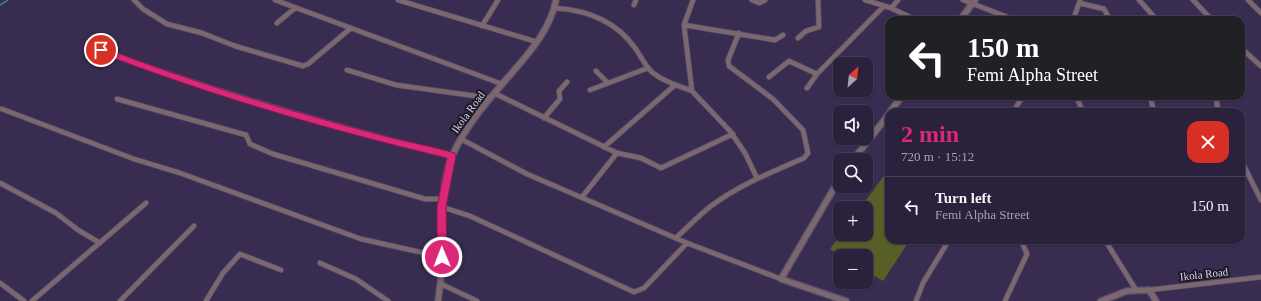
<!DOCTYPE html>
<html lang="en">
<head>
<meta charset="utf-8">
<style>
  body { margin:0; font-family:"Times New Roman",serif; background:#362f47; color:#f1f3f6; height:100vh; display:flex; flex-direction:column; font-size:15px; white-space:nowrap }
  * { box-sizing:border-box; margin:0 }
  p { font-size:13px; color:#a5a4af }
  .icon { flex:none; width:22px; height:22px; fill:none; stroke:currentColor; stroke-width:2; stroke-linecap:round; stroke-linejoin:round }
  .map { position:relative; flex:1; overflow:hidden }
  .sheet { position:absolute; left:885px; top:108px; width:360px; height:136px; display:flex; flex-direction:column; background:#2a223c; border-radius:12px; box-shadow:0 1px 3px #0004,0 0 0 1px #463f56 }
  .sheet>* { flex:none }
  .banner { position:absolute; left:885px; top:16px; width:360px; height:84px; border-radius:12px; box-shadow:0 1px 3px #0004,0 0 0 1px #463f56; background:#202124; color:#fff; overflow:hidden }
  .needle { width:26px; rotate:27deg }
  .buttons { position:absolute; left:833px; top:57px; display:grid; gap:8px }
  .buttons a { display:grid; place-items:center; width:40px; height:40px; border-radius:8px; background:#2a223c; box-shadow:0 1px 3px #0004,0 0 0 1px #463f56; font-size:20px }
  .pin { position:absolute; display:grid; place-items:center; width:34px; height:34px; color:#fff; margin:-17px; border:2px solid #fff; border-radius:50%; box-shadow:0 1px 4px #0007 }
  .me { position:absolute; width:44px; margin:-22px; rotate:359deg; stroke-linejoin:round; filter:drop-shadow(0 0 3px #0008) }
  .turn { display:flex; align-items:center; gap:14px; height:84px; padding:0 16px; font-size:18px }
  .turn .icon { width:52px; height:52px; stroke-width:2.5 }
  .turn b { display:block; font-size:28px; line-height:34px }
  .round { display:grid; place-items:center; flex:none; width:42px; height:42px; border-radius:12px; background:#362f47 }
  .summary { display:flex; align-items:center; justify-content:space-between; height:68px; padding:0 16px }
  h1 { font-size:24px; font-weight:700; line-height:30px; color:#db2777 }
  ul { padding:0; list-style:none }
  li { display:flex; align-items:center; gap:12px; height:60px; padding:0 16px; border-top:1px solid #463f56 }
  li div { flex:1 }
  li b { display:block; font-size:15px }
  li em { font-style:normal }
  .map>svg:first-child { display:block }
  .green { fill:#575f27 }
  .lines { fill:none; stroke-linecap:round; stroke-linejoin:round }
  .stream { stroke:#437696; stroke-width:1.5 }
  .minor-casing { stroke:#554b6c; stroke-width:6 }
  .tertiary-casing { stroke:#554b6c; stroke-width:8 }
  .minor { stroke:#7b676d; stroke-width:4.5 }
  .tertiary { stroke:#7b676d; stroke-width:5.5 }
  .route { fill:#db2777; stroke:#8e194d }
  .labels { text-anchor:middle; dominant-baseline:central; stroke-width:4; stroke-linejoin:round; paint-order:stroke }
  .street-label { font-size:11px; fill:#dad5eb; stroke:#1d1929 }
</style>
</head>
<body>
<div class="map">
<svg width="1261" height="301" viewBox="0 0 1261 301">
  <rect width="100%" height="100%" fill="#382d50"/>
  <path class="green" d="M889,169V240H910L883,281L866,271V256H842L830,249L841,234H866V208H860Z"/>
  <g class="lines">
    <path class="stream" d="M0,5L8,0"/>
    <defs>
      <path id="minor" d="M134,0L143,9L167,24L202,33L235,46L303,66L308,64L351,28
        M275,0L502,84
        M398,0L537,42
        M693,0L684,25L692,91L730,131L745,153L757,178
        M752,0L759,3L765,0
        M865,0L891,8L916,20
        M963,0L1015,20
        M1139,0L1157,20
        M1193,0L1212,20
        M1248,0L1261,13
        M1079,3L1104,9L1110,20
        M634,5L636,0
        M555,8C586,10 616,21 635,48C641,56 645,66 653,73C664,82 679,86 692,91
        M891,8L898,0
        M1073,20L1080,1
        M277,23L295,8
        M684,25L775,40L783,35
        M482,26L498,0
        M798,38L806,31L819,27L818,0
        M89,46C208,90 329,125 452,156
        M1241,48L1261,66
        M347,70L396,85L490,98
        M596,71L608,83
        M769,77L789,61L817,74
        M807,88L817,74L884,6
        M590,90L648,68
        M494,93L617,153L641,158L661,168L733,134
        M1076,96L1083,112
        M1150,96L1154,112
        M1216,96L1218,112
        M117,99L246,135L250,144L273,154L425,199H442
        M2,109L134,159L180,173L361,239L442,257
        M1013,112L1023,96
        M544,118L560,99L559,91L567,82
        M461,139L527,174L687,243L781,279
        M604,147L675,85
        M1241,160L1261,200
        M0,183L56,213L78,230L100,243
        M582,197L617,153
        M442,207L470,216L634,292L644,288L687,243
        M677,237C688,227 699,215 711,206C739,185 772,172 804,158L808,153L803,130L773,99L729,66L728,60L739,33
        M1105,240L1136,290
        M320,263L356,279L388,301
        M0,283L24,301
        M441,284L477,301
        M1149,290L1261,277
        M32,301L146,203
        M120,301L194,226
        M206,301L223,273L240,254L281,270
        M916,301L923,283L949,240
        M1005,301L1027,254L1021,240"/>
      <path id="tertiary" d="M960,20L975,0
        M890,112L902,96
        M853,160L889,114
        M840,178L781,279L846,301
        M438,301C440,287 442,273 442,259C443,225 439,187 452,156C466,125 489,99 511,74C530,52 550,30 556,0
        M1101,301L1127,291L1149,290L1156,301"/>
    </defs>
    <use href="#minor" class="minor-casing"/>
    <use href="#tertiary" class="tertiary-casing"/>
    <use href="#minor" class="minor"/>
    <use href="#tertiary" class="tertiary"/>
  </g>
  <path class="route" d="M98,48H104C192,82 282,109 373,133C400,141 428,145 455,153L456,156L446,207L447,257L446,260L442,261L437,257V207L447,158C329,130 212,96 98,52Z"/>
  <g class="labels">
    <g class="street-label">
      <text transform="translate(468 112) rotate(-54)">Ikola Road</text>
      <text transform="translate(1204 274) rotate(-6)">Ikola Road</text>
    </g>
  </g>
</svg>
<div class="buttons">
<a><svg class="needle" viewBox="-14 -14 28 28"><path d="M0-13l5 13h-10z" fill="#e53935"/><path d="M0 13l5-13h-10z" fill="#a5a4af"/></svg></a>
<a><svg class="icon" aria-label="sound" viewBox="0 0 24 24"><path d="M4 9h4l5-4v14l-5-4H4zM17 9q2 3 0 6"/></svg></a>
<a><svg class="icon" aria-label="search" viewBox="0 0 24 24"><circle cx="10" cy="10" r="6"/><path d="M15 15l6 6"/></svg></a>
<a>+</a>
<a>−</a>
</div>
<div class="pin" style="left:101px;top:50px;background:#d93025"><svg class="icon" aria-label="arrive" viewBox="0 0 24 24"><path d="M6 21V4h12l-3 4 3 4H6"/></svg></div>
<svg class="me" style="left:442px;top:257px" viewBox="-20 -20 40 40"><circle r="17" fill="#db2777" stroke="#fff" stroke-width="3"/><path d="M0-11L8 9 0 5-8 9z" fill="#fff"/></svg>
<div class="banner">
<div class="turn"><svg class="icon" aria-label="left" viewBox="0 0 24 24"><path d="M17 20v-9H6M10 6l-5 5 5 5"/></svg><div><b>150 m</b>Femi Alpha Street</div></div>
</div>
<section class="sheet">
<div class="summary"><div><h1>2 min</h1><p>720 m · 15:12</p></div><a class="round" style="background:#d93025;color:#fff"><svg class="icon" aria-label="close" viewBox="0 0 24 24"><path d="M6 6l12 12M18 6L6 18"/></svg></a></div>
<ul>
<li><svg class="icon" aria-label="left" viewBox="0 0 24 24"><path d="M17 20v-9H6M10 6l-5 5 5 5"/></svg><div><b>Turn left</b><p>Femi Alpha Street</p></div><em>150 m</em></li>
</ul>
</section>
</div>
</body>
</html>
